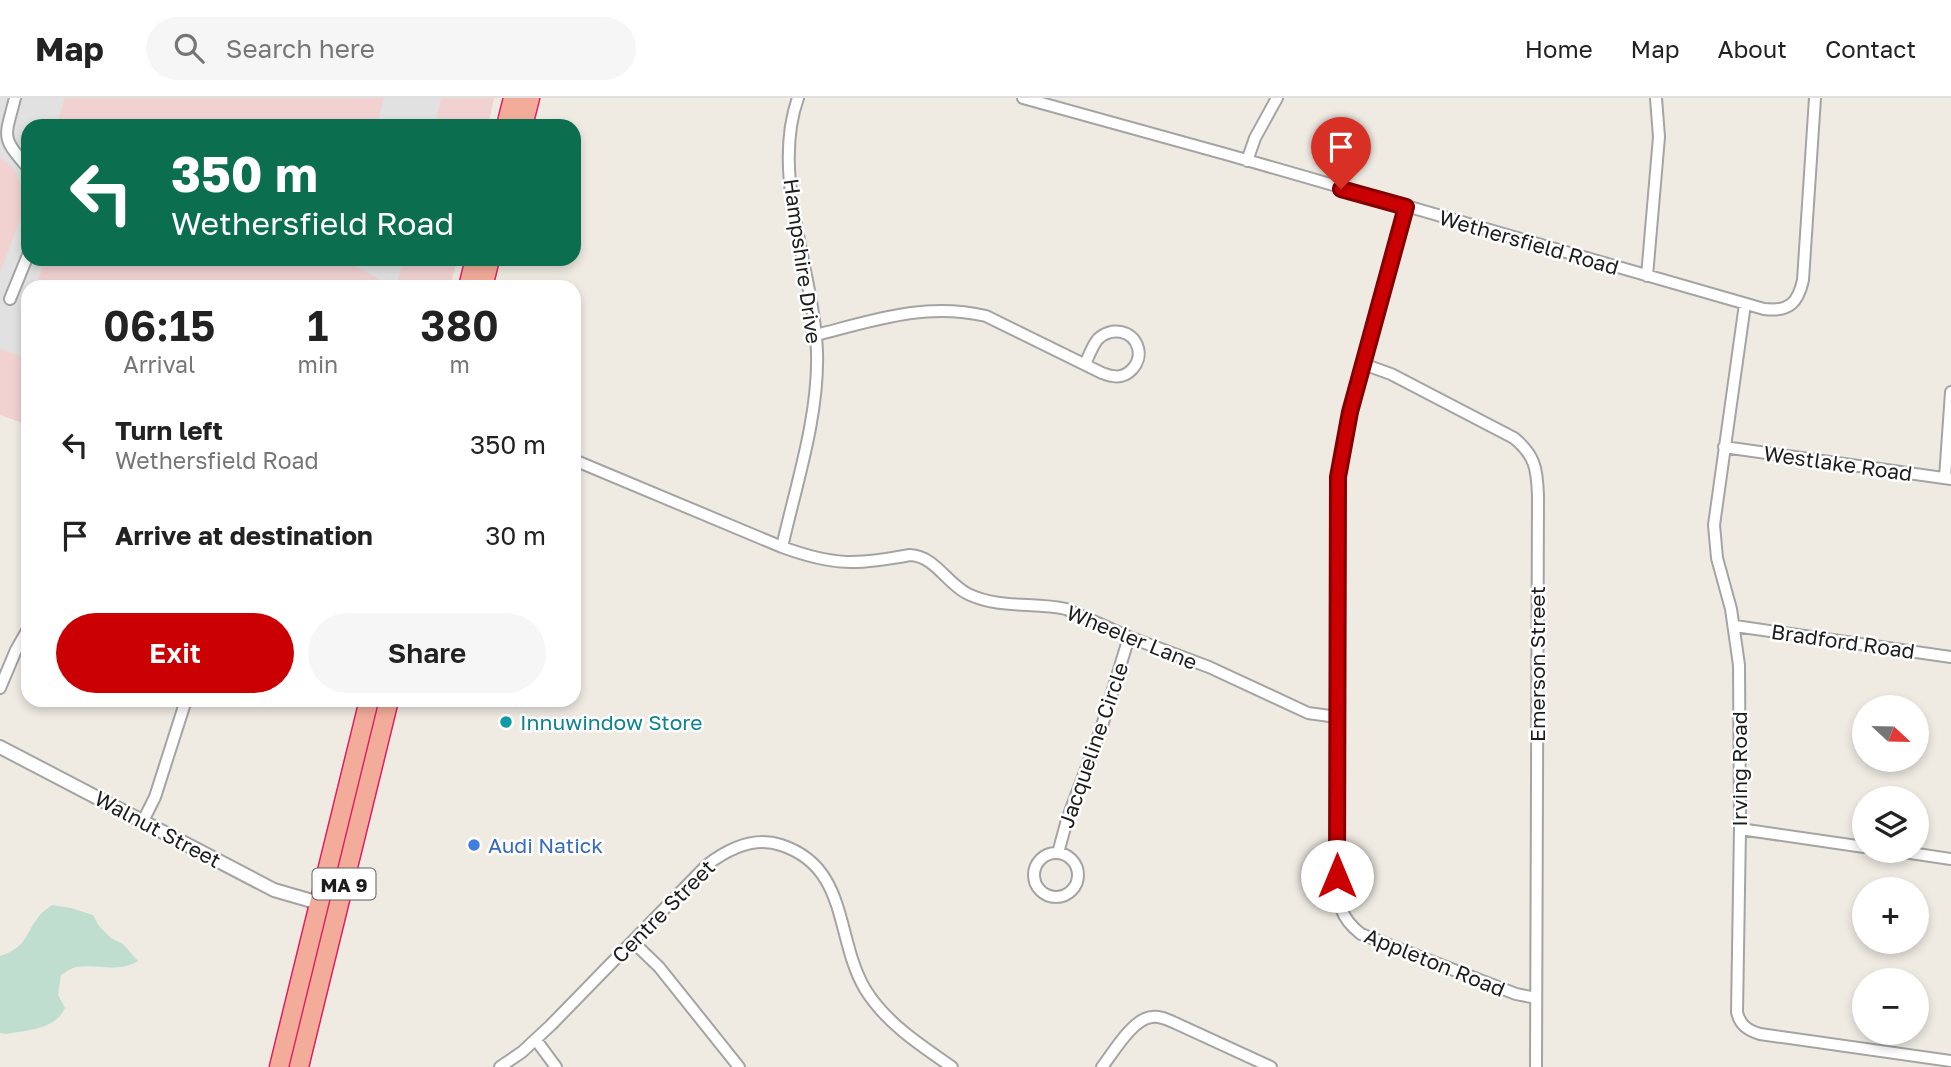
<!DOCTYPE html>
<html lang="en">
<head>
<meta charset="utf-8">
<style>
  body { margin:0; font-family:"Golos Text",sans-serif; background:#f6f6f6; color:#222; height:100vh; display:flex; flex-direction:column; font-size:26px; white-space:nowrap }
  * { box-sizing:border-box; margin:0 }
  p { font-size:23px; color:#767676 }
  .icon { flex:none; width:38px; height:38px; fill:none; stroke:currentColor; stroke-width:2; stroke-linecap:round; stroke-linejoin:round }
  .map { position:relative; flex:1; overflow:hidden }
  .panel { position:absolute; left:21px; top:182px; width:560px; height:427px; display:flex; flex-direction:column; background:#fff; border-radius:21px; box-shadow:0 4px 10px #0003 }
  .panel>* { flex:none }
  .hud { position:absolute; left:21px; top:21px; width:560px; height:147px; border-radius:21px; box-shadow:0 4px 10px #0003; background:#0b6e4f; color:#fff; overflow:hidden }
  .needle { width:46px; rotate:112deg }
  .controls { position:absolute; left:1852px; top:597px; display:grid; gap:14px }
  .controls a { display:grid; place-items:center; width:77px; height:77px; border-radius:50%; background:#fff; box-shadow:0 4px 10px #0003; font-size:35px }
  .pin { position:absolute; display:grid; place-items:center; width:60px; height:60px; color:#fff; margin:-72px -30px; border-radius:50% 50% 50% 0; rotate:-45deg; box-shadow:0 0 7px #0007 }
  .pin .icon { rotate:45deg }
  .me { position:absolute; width:77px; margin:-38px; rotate:0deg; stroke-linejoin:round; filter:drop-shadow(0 0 5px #0008) }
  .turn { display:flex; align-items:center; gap:24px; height:147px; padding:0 35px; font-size:32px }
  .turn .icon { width:91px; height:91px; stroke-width:2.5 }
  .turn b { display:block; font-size:49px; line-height:60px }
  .eta { display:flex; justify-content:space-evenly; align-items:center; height:119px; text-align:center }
  .eta b { font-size:42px; font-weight:600; line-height:49px }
  .cta { display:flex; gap:14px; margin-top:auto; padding:14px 35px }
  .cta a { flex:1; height:80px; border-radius:42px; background:#cb0003; color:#fff; font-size:28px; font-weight:600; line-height:80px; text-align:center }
  .cta a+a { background:#f6f6f6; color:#222 }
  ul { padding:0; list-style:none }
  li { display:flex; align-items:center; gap:21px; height:91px; padding:0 35px }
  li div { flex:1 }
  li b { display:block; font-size:26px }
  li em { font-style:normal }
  header { display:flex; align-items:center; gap:42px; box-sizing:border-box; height:98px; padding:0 35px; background:#fff; border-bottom:2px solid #e0e0e0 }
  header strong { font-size:33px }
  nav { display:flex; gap:38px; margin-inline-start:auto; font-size:24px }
  .search { width:490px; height:63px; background:#f6f6f6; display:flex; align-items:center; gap:18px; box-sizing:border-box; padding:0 24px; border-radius:38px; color:#767676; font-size:26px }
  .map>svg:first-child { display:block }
  .commercial { fill:#f1d2d1 }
  .wetland { fill:#bfdecf }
  .parking { fill:#e1e1e1 }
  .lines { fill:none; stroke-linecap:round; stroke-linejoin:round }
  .minor-casing { stroke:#a4a4a4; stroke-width:14 }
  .tertiary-casing { stroke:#a4a4a4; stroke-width:16 }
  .trunk-casing { stroke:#df1e63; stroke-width:21 }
  .minor { stroke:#fff; stroke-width:10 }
  .tertiary { stroke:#fff; stroke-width:12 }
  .trunk { stroke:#f4ac9a; stroke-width:18 }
  .route-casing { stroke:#840002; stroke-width:18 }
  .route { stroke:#cb0003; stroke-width:12 }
  .culture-dot { fill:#0f9aa8; stroke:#fff; stroke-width:2.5 }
  .shop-dot { fill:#3f7fe0; stroke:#fff; stroke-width:2.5 }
  .labels { text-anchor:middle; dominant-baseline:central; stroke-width:5; stroke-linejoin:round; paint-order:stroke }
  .shield { fill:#fff; stroke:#616161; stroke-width:2 }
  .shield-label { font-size:19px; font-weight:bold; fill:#1d1d1d }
  .street-label { font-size:21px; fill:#1d1d1d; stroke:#fff }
  .culture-label { font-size:21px; fill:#0d838f; stroke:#fff; text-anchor:start }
  .shop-label { font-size:21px; fill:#366cbe; stroke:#fff; text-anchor:start }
</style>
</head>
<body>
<header>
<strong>Map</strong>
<div class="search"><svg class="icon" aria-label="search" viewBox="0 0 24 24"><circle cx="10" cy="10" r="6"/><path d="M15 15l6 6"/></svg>Search here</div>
<nav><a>Home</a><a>Map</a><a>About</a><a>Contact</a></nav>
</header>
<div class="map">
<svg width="1951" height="969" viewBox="0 0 1951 969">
  <rect width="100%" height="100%" fill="#efebe3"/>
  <path class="commercial" d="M0,0H494L488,28H28V161H457L450,189H28V327L0,317Z"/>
  <path class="wetland" d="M52,807L71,810L93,817L99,828L111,840L123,846L138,863C119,875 97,866 77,869C71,870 66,874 61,877L58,897L65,910C55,932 27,932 6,936L0,935V858C27,849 24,838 39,818C42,814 48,810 52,807Z"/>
  <path class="parking" d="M0,0H65L56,28H28V161H45L36,189H28V261L0,251V175L24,111L22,89L14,71L0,59Z
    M384,0H441L435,28H377Z
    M342,161H403L396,189H393Z"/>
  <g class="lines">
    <defs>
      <path id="minor" d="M15,0C5,40 0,38 28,70
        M1023,0L1229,57L1764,211C1789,214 1798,205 1803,182L1815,0
        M1247,63L1255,40L1277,0
        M1406,109L1350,314L1340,360L1338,379L1337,778C1338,804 1339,819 1361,836L1516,896L1536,900
        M1647,178L1659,39L1656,0
        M10,201L28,157
        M1745,206L1714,427L1717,460L1731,511L1739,567L1740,731L1737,914C1740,927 1747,932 1760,936L1951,963
        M816,237C875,222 925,204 986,218L1102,275C1106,276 1109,278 1113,278C1128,281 1142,265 1138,250C1133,231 1110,229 1098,241C1092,248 1089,258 1085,266
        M1363,266L1391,276L1514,340C1535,357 1537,371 1538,397L1536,969
        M1724,349L1951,381
        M574,362L782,449C834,468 857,467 910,457C935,458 947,486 968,496C999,511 1034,504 1066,511L1129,539L1209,569L1308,615L1337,619
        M1945,380L1951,294
        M782,449C796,387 819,318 817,254C814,174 770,78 798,0
        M1735,528L1951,559
        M0,590L16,552L28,531
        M143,723L155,699L186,602
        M1740,731L1864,749
        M1890,752L1951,761
        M1058,755L1067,722L1101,631L1129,539
        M1034 777a22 22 0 1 1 44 0a22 22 0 1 1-44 0Z
        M633,844L659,869L739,969
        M536,942L556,969
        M500,969L522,954L551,927L707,767C728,751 754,738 781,747C849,769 835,840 865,891C886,925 920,947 952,969
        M1102,969C1113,955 1133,920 1152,919C1160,918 1166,921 1173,924L1271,969"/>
      <path id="tertiary" d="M0,649L274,792L319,805"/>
      <path id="trunk" d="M506,28L513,0
        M523,28L530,0
        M468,189L475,161
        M483,189L490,161
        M279,969L369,602
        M299,969L389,602"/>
    </defs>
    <use href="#minor" class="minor-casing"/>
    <use href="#tertiary" class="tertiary-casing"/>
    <use href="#trunk" class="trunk-casing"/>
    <use href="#minor" class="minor"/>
    <use href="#tertiary" class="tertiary"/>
    <use href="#trunk" class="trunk"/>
  </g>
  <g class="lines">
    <defs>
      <path id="route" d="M1337,778L1338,379L1350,314L1406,109L1341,91"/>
    </defs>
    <use href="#route" class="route-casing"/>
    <use href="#route" class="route"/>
  </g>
  <circle class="culture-dot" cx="506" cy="624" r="7"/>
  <circle class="shop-dot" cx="474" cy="747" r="7"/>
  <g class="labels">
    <rect class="shield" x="312.5" y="770.5" width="63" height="31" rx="5"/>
    <g class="shield-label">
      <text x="344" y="786">MA 9</text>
    </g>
    <g class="street-label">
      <text transform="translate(1529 144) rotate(16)">Wethersfield Road</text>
      <text transform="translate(803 163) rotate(82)">Hampshire Drive</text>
      <text transform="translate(1838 365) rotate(8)">Westlake Road</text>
      <text transform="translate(1132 539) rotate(22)">Wheeler Lane</text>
      <text transform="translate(1843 543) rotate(8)">Bradford Road</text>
      <text transform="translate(1537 566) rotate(-90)">Emerson Street</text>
      <text transform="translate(1093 647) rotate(-71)">Jacqueline Circle</text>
      <text transform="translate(1739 671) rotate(-90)">Irving Road</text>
      <text transform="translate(158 731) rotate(28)">Walnut Street</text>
      <text transform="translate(663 813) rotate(-45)">Centre Street</text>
      <text transform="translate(1435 864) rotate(22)">Appleton Road</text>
    </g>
    <g class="culture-label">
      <text x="520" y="624">Innuwindow Store</text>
    </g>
    <g class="shop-label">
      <text x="488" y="747">Audi Natick</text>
    </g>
  </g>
</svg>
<div class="controls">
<a><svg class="needle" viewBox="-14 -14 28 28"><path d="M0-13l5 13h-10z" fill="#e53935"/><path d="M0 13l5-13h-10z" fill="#767676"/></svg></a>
<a><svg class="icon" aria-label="layers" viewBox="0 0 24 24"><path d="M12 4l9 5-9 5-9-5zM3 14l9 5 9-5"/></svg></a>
<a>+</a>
<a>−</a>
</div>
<div class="pin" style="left:1341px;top:91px;background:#d93025"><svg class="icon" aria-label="arrive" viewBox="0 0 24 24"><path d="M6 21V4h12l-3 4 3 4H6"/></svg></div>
<svg class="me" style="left:1337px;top:778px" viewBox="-20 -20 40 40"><circle r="19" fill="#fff"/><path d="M0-13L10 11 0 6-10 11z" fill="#cb0003"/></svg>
<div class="hud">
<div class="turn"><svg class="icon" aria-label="left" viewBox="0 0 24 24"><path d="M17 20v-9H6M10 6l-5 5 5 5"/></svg><div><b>350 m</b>Wethersfield Road</div></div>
</div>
<section class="panel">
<div class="eta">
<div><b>06:15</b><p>Arrival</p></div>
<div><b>1</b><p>min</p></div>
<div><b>380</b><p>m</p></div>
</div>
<ul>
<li><svg class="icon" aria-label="left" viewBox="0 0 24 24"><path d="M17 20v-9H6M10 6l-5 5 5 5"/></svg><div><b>Turn left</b><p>Wethersfield Road</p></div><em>350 m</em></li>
<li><svg class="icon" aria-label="arrive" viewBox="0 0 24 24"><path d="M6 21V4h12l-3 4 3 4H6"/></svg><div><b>Arrive at destination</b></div><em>30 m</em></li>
</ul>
<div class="cta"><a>Exit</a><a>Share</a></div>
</section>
</div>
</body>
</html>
